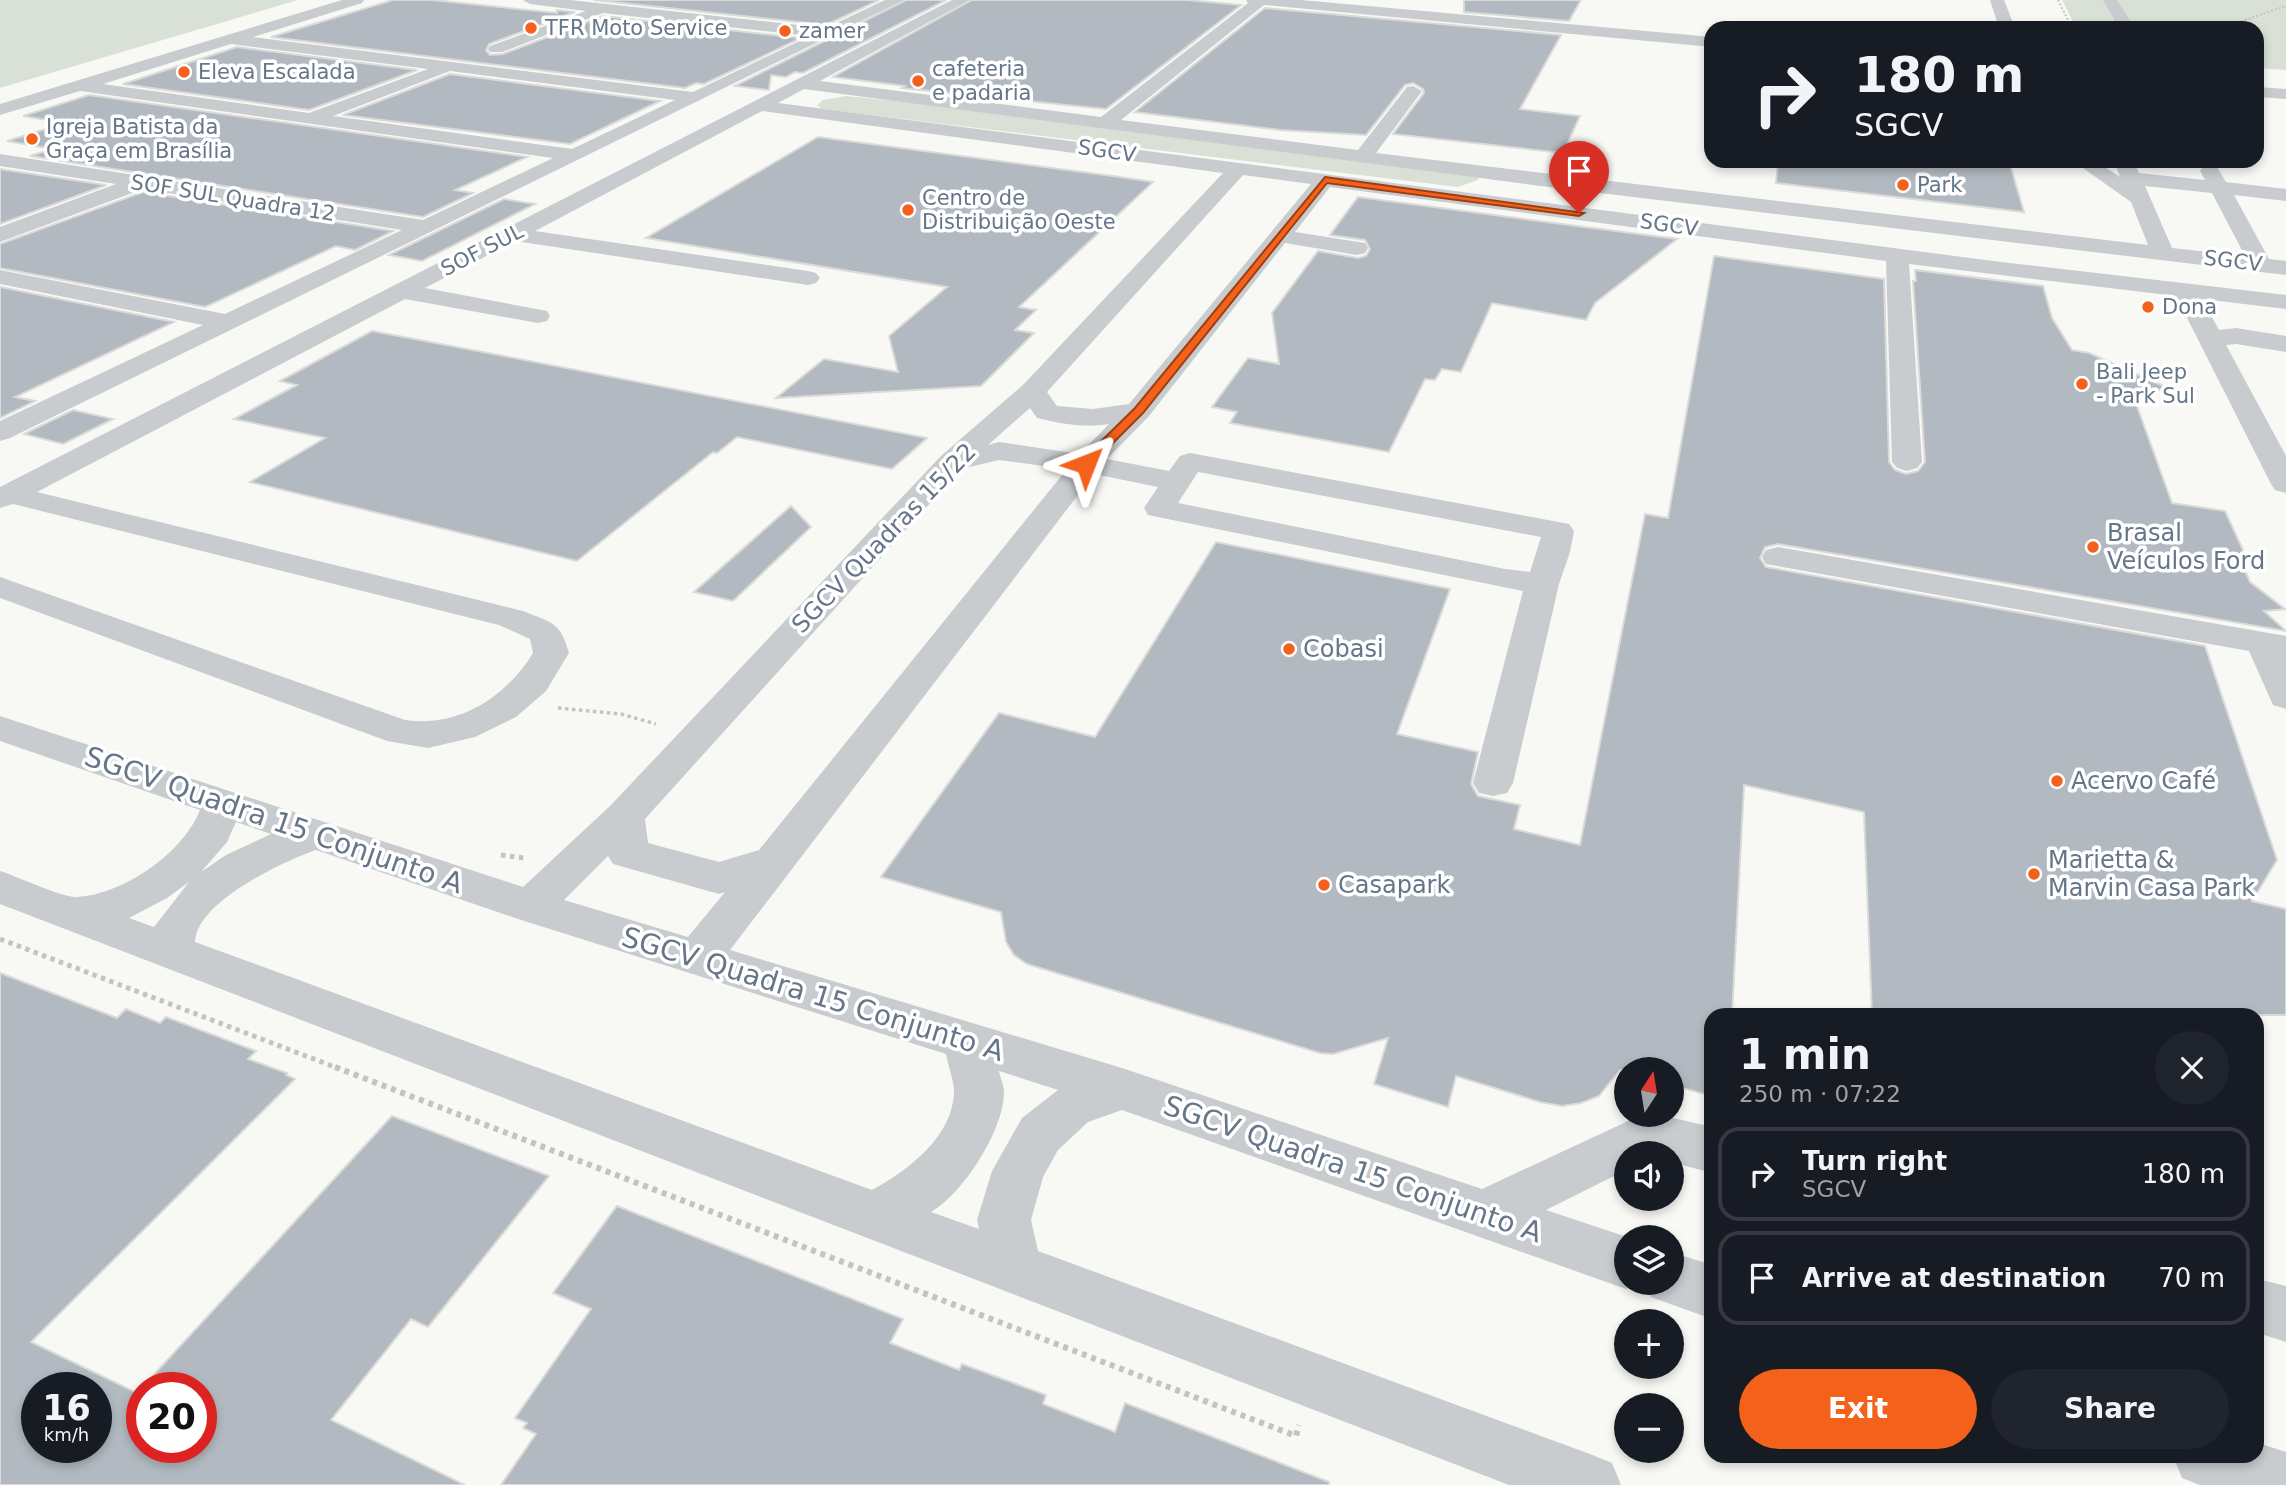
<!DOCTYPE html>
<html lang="en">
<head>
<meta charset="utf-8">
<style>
  body { margin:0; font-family:"DejaVu Sans",sans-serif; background:#20242c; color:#f1f3f6; height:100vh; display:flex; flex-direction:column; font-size:26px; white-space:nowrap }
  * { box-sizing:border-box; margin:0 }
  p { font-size:23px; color:#9ea1a6 }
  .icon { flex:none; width:38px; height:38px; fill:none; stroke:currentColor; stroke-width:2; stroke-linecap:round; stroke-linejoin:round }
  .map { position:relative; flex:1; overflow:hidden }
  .details { position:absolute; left:1704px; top:1008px; width:560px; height:455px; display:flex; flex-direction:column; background:#171b24; border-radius:21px; box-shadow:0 4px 10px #0003 }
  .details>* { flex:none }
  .banner { position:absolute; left:1704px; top:21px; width:560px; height:147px; border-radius:21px; box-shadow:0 4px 10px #0003; background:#171b24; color:#f1f3f6; overflow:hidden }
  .needle { width:46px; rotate:12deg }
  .buttons { position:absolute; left:1614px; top:1057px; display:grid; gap:14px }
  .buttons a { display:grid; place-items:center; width:70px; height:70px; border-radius:50%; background:#171b24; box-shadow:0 4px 10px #0003; font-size:35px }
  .speed { position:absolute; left:21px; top:1372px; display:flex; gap:14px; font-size:35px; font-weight:700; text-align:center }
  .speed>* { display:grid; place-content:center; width:91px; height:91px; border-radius:50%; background:#171b24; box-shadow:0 4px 10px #0003; line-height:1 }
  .speed small { font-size:18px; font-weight:400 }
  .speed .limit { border:10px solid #d22; background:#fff; color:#111 }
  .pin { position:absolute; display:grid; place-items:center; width:60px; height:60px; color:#fff; margin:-72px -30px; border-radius:50% 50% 50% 0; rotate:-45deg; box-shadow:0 0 7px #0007 }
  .pin .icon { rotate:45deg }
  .me { position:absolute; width:77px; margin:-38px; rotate:45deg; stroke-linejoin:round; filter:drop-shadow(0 0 5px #0008) }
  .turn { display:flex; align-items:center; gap:24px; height:147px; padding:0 35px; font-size:32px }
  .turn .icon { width:91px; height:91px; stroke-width:2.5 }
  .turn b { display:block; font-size:49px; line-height:60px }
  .round { display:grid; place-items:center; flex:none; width:74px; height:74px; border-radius:37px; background:#20242c }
  .overview { display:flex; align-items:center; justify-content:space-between; height:119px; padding:0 35px }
  h1 { font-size:42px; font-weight:800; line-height:52px }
  .primary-button { display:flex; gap:14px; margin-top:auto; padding:14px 35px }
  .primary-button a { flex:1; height:80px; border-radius:42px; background:#f3611b; color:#fff; font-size:28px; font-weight:800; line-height:80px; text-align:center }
  .primary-button a+a { background:#20242c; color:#f1f3f6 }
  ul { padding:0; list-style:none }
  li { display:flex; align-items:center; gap:21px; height:94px; margin:0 14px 10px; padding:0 21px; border:4px solid #363941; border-radius:21px }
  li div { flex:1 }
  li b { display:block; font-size:26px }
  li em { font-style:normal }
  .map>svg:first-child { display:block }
  .green { fill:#d9e1d6 }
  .building { fill:#b2b9c0; stroke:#dadad8; stroke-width:2; fill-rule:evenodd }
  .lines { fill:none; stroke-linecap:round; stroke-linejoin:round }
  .path-far3 { stroke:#c1c3c6; stroke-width:2; stroke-dasharray:2 2; stroke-linecap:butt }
  .path-far2 { stroke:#c1c3c6; stroke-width:3.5; stroke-dasharray:3.5 3.5; stroke-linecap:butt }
  .path-far1 { stroke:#c1c3c6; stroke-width:5; stroke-dasharray:4.5 4.5; stroke-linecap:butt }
  .path { stroke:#c1c3c6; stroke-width:6; stroke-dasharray:5 5; stroke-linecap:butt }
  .minor { fill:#c8cccf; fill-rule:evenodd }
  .route { fill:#f3611b; stroke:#9e3f12; stroke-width:2 }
  .poi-dot { fill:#f3611b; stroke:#fff; stroke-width:2.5 }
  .labels { text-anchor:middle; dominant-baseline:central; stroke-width:7; stroke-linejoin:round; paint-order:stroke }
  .far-poi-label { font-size:21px; fill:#657689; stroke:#fff; text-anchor:start }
  .far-street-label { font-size:21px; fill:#657689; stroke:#fff }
  .poi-label { font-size:24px; fill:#657689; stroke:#fff; text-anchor:start }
  .street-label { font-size:24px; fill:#657689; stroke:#fff }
  .near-street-label { font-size:28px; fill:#657689; stroke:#fff }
</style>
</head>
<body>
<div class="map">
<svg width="2286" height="1485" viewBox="0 0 2286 1485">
  <rect width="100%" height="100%" fill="#f8f9f5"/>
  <path class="green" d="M0,0H298L0,88Z
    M2062,0H2286V70L2258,68V28H2076Z
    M846,96L985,110L1479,176L1478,180L1458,187L822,109L817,105L823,100Z"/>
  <path class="building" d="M393,0H432L557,13V10L575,12L489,44L486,50L490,55L503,54L603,16L801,38L704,84L696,83L685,88L271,37Z
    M594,0H879L826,25Z
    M906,0H946L803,73L795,72L786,77L771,75L769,90L735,86Z
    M972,0H1187L1241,5L1106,109L902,88L905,86L833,77Z
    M1464,0H1581L1569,21L1464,12Z
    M1265,8L1561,35L1520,109L1580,116L1563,153L1393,134L1424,93L1423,89L1413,83L1405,85L1366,135L1280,130L1135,112Z
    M237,47L417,70L309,110L123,84Z
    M450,74L660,101L570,144L343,115Z
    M89,95L527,157L455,190L473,193L423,217L30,156L52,149L7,141L65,123L23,116Z
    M818,137L1120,177L1153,182L1019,307L1036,310L1015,330L1034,333L981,386L776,398L824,359L898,372L889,336L947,287L646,238Z
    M1778,161H2009L2024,212L1776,183Z
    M0,169L106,185L0,224Z
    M143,192L393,231L355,250L336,246L205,307L0,268V244Z
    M1358,197L1531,220L1677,239L1595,303L1586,320L1492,303L1461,372L1442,369L1435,380L1425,379L1389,452L1230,423L1237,412L1212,407L1248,358L1279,364L1272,313L1318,251L1358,258L1366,256L1370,249L1365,240L1330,235Z
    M504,199L535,204L422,261L389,255Z
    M1714,256L1884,279L1889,462L1895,470L1906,474L1918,471L1925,462L1913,281H1916L1915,270L2043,286L2052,318L2072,350L2089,353L2168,388L2134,398L2172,503L2225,511L2243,550L2240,559L2250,582L2285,609L2264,611L2286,631L1778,544L1765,547L1760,558L1766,567L2205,646L2277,860L2252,901L2286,909V1015H1872L1864,812L1744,785L1732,1015H1712V1096L1671,1085V1069L1620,1070L1599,1096L1581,1103L1562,1106L1540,1102L1456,1076L1448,1107L1374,1084L1388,1038L1333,1054L1320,1053L1027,964L1014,955L1006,942L1001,912L881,877L999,713L1095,737L1216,542L1450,589L1397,734L1478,752L1471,784L1478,796L1520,805L1514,829L1580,845L1645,514L1668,518Z
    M0,287L174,322L15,397L35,401L0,418Z
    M372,331L483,352L927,438L892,469L737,437L717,453L713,452L577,561L250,482L325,438L234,419L297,385L280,381Z
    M73,410L113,419L63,444L24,434Z
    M791,506L811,527L733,601L694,592Z
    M0,973L117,1018L126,1009L160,1023L166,1017L256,1051L248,1059L287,1073L286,1075L295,1079L31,1342L137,1393L392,1116L549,1176L428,1327L411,1319L331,1420L465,1485H0ZM37,1388H96V1447H37ZM142,1388H201V1447H142Z
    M617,1206L903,1319L890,1343L959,1370L962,1364L1046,1395L1043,1404L1115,1432L1125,1403L1329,1482V1485H501L536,1434L523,1428L527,1423L515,1418L591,1309L553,1293Z"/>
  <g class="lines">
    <path class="path-far3" d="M2058,0L2072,28
      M2222,28L2286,6"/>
    <path class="path-far2" d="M558,708L621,714L656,724"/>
    <path class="path-far1" d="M501,855L524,858
      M0,939L340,1069"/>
    <path class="path" d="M335,1067L1296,1436L1299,1425"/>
    <path class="minor" d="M342,0H364L362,3L253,37L693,92L810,36L603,13L502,52H490L488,49L490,46L586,11L530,4L523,0H570L826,28L885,0H904L10,438L0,441V421L203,325L0,284V270L225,314L402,230L143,189L0,242V227L116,184L0,166V154L423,220L553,158L80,91L0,115V104ZM231,44L428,69L309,113L103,84ZM450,71L675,100L572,149L333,116Z
      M952,0H970L820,81L1101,117L1248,3L1246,0H1301L1712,37V47L1264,5L1121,120L1358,150L1407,87L1413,86L1422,91L1376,153L2148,245L2131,202L2073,161H2096L2120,177L2114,161H2134L2139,173L2205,180L2200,171L2203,167H2217L2226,182L2286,189V201L2234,195L2269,259L2286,261V275L1541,186L804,89L778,103L2001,262L2286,295V309L2202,299L2219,330L2236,328L2286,336V352L2236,344L2226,345L2286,456V493L2275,490L2271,484L2176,296L1909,264L1922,462L1917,468L1907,471L1897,468L1892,462L1886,261L1330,187L1295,232L1365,243L1368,248L1365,253L1357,255L1285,243L1149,416L1107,459L1169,471L1180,456L1190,453L1569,524L1574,531L1570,552L1559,584L1513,783L1507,793L1493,796L1479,793L1473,783L1523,591L1148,515L1144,508L1158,487L1094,474L730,950L1122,1068L1482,1189L1641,1115H1661L1712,1127V1173L1671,1162V1153H1626V1170L1546,1210L1627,1237L1626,1283H1642L1626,1289L1122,1110L1088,1122L1058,1150L1043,1177L1031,1220L1038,1251L1590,1454L1612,1463L1621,1485H1509L0,904V871C17,876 62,898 77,897C124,894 183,853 200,810L0,741V716L523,887L610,806L941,456L1023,385L1223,173L762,111L535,231L808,271L816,273L820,278L816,283L808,285L515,241L425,288L547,311L550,316L547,321L538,323L405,299L37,492L523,611C552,623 560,621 569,653L546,691L516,717L475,737L428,748L387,741L0,598V577L405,720C459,728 506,697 533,653L530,639L499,625L13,504L0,508V487ZM1243,175L1311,184L1129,404L1093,409L1057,406L1047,392ZM2145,186L2212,193L2245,256L2172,248ZM1030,408L1037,418C1062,424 1084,428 1109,424L1080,454L999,442L988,445ZM999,460L1067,469L759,850L719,862L648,843L645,819L961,469ZM1198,472L1541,537L1530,572L1505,569L1178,503ZM236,822L271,834L226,855L201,872L227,842ZM316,850L515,918L946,1054C948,1066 954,1080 954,1092C953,1137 907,1171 872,1190L195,942C196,902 284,861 316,850ZM608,856L613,864L719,894L725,892L688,937L564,900ZM189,882L154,927L129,918L167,898ZM999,1071L1058,1090L1022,1118L992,1171L977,1220L979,1229L931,1212C963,1194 1004,1130 1004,1092C1004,1086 1000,1077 999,1071Z
      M1990,0H2004L2015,28H1999Z
      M2103,0H2117L2135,28H2119Z
      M2258,87L2286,89V99L2258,97Z
      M1778,547L2286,636V709L2273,705L2249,651L1766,564L1762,557L1766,550Z
      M1671,1252L1712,1265V1319L1651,1297L1645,1283H1671Z
      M2258,1279L2286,1286V1342L2258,1333Z
      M2258,1443L2286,1452V1485H2200L2182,1478L2173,1456H2258Z"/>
  </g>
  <path class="route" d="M1325,177L1584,213L1579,216L1327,183L1143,413L1090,466H1081V461L1135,408Z"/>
  <g class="poi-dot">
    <circle cx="531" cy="28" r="7"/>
    <circle cx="785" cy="31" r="7"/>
    <circle cx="184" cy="72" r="7"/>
    <circle cx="918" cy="81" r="7"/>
    <circle cx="32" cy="139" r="7"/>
    <circle cx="1903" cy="185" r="7"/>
    <circle cx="908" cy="210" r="7"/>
    <circle cx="2148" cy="307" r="7"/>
    <circle cx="2082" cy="384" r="7"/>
    <circle cx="2093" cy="547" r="7"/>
    <circle cx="1289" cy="649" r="7"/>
    <circle cx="2057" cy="781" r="7"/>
    <circle cx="2034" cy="874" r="7"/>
    <circle cx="1324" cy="885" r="7"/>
  </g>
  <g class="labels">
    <g class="far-poi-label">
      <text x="545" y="28">TFR Moto Service</text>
      <text x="799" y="31">zamer</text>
      <text x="932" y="69">cafeteria<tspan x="932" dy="24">e padaria</tspan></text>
      <text x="198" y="72">Eleva Escalada</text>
      <text x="46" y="127">Igreja Batista da<tspan x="46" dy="24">Graça em Brasília</tspan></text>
      <text x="1917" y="185">Park</text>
      <text x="922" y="198">Centro de<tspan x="922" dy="24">Distribuição Oeste</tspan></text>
      <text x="2162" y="307">Dona</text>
      <text x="2096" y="372">Bali Jeep<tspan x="2096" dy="24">- Park Sul</tspan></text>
    </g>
    <g class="far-street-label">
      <text transform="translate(1107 151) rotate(8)">SGCV</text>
      <text transform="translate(233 198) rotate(9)">SOF SUL Quadra 12</text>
      <text transform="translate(1669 225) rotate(8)">SGCV</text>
      <text transform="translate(482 250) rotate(-27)">SOF SUL</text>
      <text transform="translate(2233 261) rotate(7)">SGCV</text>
    </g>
    <g class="poi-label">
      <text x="2107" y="533">Brasal<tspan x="2107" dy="28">Veículos Ford</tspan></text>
      <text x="1303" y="649">Cobasi</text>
      <text x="2071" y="781">Acervo Café</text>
      <text x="2048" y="860">Marietta &amp;<tspan x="2048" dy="28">Marvin Casa Park</tspan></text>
      <text x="1338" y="885">Casapark</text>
    </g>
    <g class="street-label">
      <text transform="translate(884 538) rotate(-46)">SGCV Quadras 15/22</text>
    </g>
    <g class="near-street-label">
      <text transform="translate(274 820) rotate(19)">SGCV Quadra 15 Conjunto A</text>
      <text transform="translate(813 994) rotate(17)">SGCV Quadra 15 Conjunto A</text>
      <text transform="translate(1353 1169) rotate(19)">SGCV Quadra 15 Conjunto A</text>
    </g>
  </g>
</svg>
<div class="buttons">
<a><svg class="needle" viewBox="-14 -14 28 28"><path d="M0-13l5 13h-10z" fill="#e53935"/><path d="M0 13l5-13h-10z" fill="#9ea1a6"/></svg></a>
<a><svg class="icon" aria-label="sound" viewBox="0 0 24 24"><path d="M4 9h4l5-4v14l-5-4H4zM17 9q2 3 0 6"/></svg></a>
<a><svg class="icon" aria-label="layers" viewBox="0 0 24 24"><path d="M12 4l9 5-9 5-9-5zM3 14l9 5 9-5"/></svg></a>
<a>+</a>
<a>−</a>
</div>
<div class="speed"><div>16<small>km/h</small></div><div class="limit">20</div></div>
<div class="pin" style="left:1579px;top:213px;background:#d93025"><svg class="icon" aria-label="arrive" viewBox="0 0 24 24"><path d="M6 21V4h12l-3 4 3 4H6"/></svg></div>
<svg class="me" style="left:1086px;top:464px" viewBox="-20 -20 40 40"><path d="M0-17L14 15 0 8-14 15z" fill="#f3611b" stroke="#fff" stroke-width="4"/></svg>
<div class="banner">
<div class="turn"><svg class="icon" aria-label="right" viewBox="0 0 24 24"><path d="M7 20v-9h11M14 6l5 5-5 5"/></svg><div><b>180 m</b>SGCV</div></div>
</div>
<section class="details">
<div class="overview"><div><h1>1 min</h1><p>250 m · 07:22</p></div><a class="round"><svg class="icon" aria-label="close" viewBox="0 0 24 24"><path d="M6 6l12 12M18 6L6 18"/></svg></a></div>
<ul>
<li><svg class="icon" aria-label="right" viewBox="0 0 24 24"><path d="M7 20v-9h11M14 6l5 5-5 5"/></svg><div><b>Turn right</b><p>SGCV</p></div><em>180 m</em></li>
<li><svg class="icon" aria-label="arrive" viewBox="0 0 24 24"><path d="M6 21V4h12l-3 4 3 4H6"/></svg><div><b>Arrive at destination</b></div><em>70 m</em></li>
</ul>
<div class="primary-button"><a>Exit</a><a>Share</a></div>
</section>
</div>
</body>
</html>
